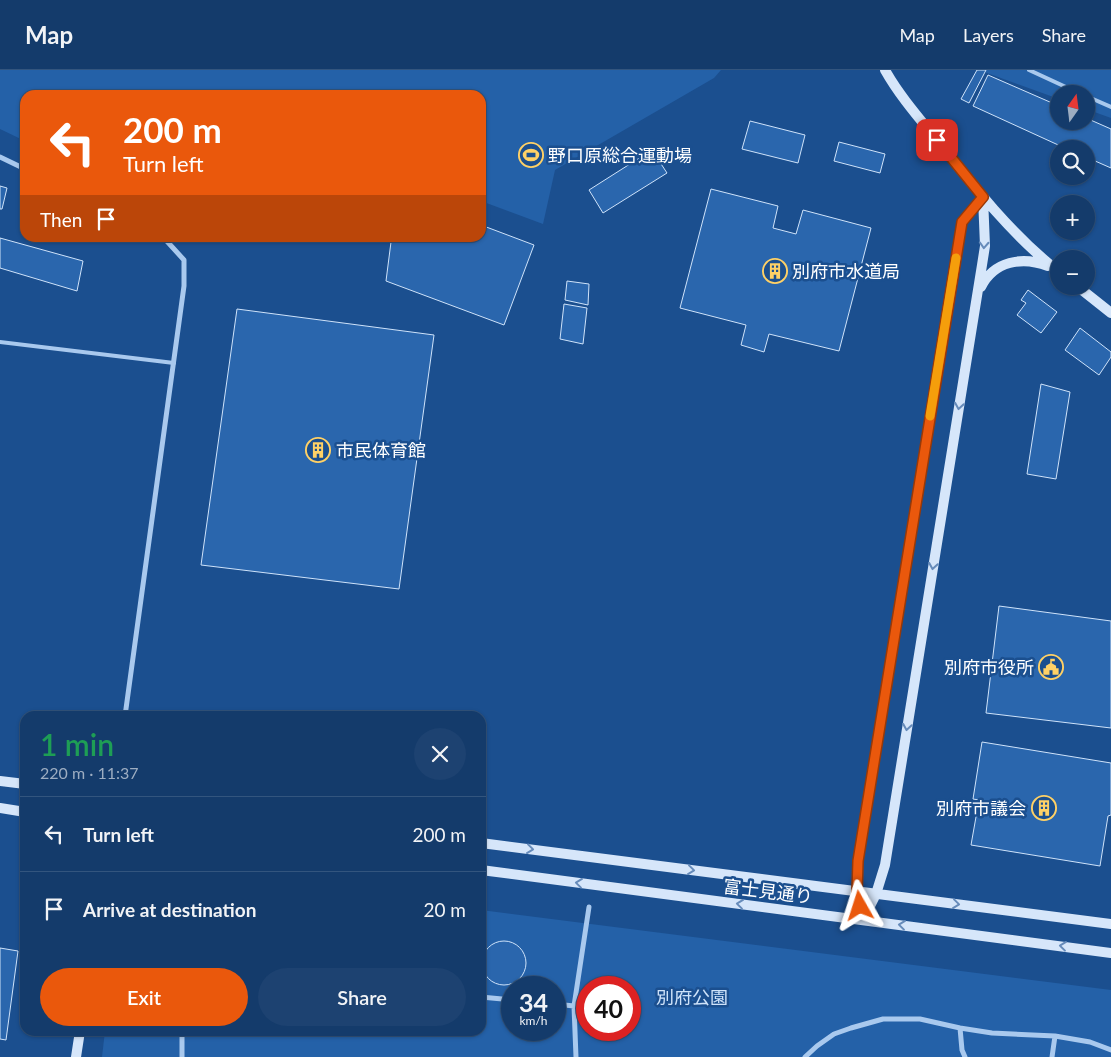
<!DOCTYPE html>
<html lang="en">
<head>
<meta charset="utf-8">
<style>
  body { margin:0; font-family:Lato,"Noto Sans JP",sans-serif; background:#1d4271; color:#f1f3f6; height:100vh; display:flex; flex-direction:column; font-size:19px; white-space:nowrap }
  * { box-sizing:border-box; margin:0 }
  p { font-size:16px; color:#9dadc1 }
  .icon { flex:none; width:28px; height:28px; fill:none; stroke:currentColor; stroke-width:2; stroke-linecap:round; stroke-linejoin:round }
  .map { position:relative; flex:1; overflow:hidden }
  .panel { position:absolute; left:20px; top:641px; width:466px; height:325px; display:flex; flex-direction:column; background:#143b6b; border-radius:15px; box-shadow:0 1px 4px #0004,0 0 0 1px #33557e }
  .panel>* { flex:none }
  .guide { position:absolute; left:20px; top:20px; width:466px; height:152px; border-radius:15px; box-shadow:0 1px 4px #0004,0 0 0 1px #33557e; background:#ea580c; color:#fff; overflow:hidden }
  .needle { width:32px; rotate:14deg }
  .tools { position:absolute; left:1050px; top:15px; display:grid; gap:10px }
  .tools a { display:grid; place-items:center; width:45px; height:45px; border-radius:50%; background:#143b6b; box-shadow:0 1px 4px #0004,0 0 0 1px #33557e; font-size:25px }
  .speed { position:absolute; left:501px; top:906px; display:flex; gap:10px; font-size:25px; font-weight:700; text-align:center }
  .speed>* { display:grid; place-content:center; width:65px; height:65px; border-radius:50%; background:#143b6b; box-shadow:0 1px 4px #0004,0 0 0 1px #33557e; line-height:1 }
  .speed small { font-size:12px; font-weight:400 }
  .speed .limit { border:8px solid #d22; background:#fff; color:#111 }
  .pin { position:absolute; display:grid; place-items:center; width:42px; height:42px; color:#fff; margin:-21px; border-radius:10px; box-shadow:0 2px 8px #0006 }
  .me { position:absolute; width:55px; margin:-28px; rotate:354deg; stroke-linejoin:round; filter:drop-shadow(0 0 4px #0008) }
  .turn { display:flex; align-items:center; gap:18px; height:105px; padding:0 20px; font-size:22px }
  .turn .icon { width:65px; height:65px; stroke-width:2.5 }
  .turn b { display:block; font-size:35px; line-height:42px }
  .then { display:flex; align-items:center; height:48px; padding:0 20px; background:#0003; gap:10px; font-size:19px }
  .round { display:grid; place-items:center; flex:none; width:52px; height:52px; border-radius:26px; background:#1d4271 }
  .head { display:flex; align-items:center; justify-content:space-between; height:85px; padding:0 20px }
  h1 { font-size:30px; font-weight:600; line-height:38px; color:#1e9e55 }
  .cta { display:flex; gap:10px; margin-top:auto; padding:10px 20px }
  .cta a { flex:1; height:58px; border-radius:30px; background:#ea580c; color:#fff; font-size:20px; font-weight:600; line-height:58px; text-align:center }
  .cta a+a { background:#1d4271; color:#f1f3f6 }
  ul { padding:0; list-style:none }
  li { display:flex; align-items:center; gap:15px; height:75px; padding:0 20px; border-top:1px solid #33557e }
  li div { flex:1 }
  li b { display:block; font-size:19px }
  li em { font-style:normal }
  header { display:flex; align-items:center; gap:30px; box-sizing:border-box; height:70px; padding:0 25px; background:#143b6b; border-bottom:1px solid #33557e }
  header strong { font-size:24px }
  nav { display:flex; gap:28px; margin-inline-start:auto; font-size:18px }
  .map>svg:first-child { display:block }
  .green { fill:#2461a8; fill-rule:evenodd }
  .building { fill:#2a66ad; stroke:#cfe3fa }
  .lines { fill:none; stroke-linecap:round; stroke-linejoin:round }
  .lane { stroke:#a9c9ee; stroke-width:4 }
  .street { stroke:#a9c9ee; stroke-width:5 }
  .secondary { stroke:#d6e6fa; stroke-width:10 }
  .oneway { stroke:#668bba }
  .route-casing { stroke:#983908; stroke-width:12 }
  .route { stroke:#ea580c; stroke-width:9 }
  .slow { stroke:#f59e0b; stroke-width:9 }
  .labels { text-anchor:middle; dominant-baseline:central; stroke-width:5; stroke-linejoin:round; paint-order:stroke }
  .poi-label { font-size:18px; fill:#fff; stroke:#1b4f8f; text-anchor:start }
  .street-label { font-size:18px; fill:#fff; stroke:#1b4f8f }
  .park-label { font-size:18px; fill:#cfe3fa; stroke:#1b4f8f }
</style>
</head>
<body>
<header>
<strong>Map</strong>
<nav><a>Map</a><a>Layers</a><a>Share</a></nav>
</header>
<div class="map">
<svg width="1111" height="987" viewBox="0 0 1111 987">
  <rect width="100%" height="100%" fill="#1b4f8f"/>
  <path class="green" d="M0,0H721L714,8L555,100L543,154L481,131V25H25V71L0,59Z
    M979,0H1111V48L1086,39V24H1059V29Z
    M481,840L1111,920V987H102L105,961H481ZM512,918H555V960H512ZM588,918H630V960H588Z"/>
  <path class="building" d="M977,0H986L969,33L961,29Z
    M988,5L1059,36V51H1086V48L1111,59V98L1086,87V79H1067L973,36Z
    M750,51L805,65L798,93L742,79Z
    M839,72L885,84L880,103L834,91Z
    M652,80L667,103L603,143L589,120Z
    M0,116L7,118L2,139H0Z
    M711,119L778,136L773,158L796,164L803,140L871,158L839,281L769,264L764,282L741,275L746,255L680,238Z
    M481,155L534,175L504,255L386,211L391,172L395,168H481Z
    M0,168L83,191L77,221L0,198Z
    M567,211L589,214L588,235L565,230Z
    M1028,220L1057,242L1041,263L1017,245L1026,233L1021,230Z
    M564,234L587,238L583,274L560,269Z
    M237,239L434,265L399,519L201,495Z
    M1080,258L1111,282V287L1099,305L1065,280Z
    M1041,314L1070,322L1056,409L1027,404Z
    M999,536L1111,551V658L986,643Z
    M982,672L1111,693V745L1108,746L1100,796L971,775L979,730L973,729Z
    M482 893a22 22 0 1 1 44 0a22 22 0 1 1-44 0Z
    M0,878L18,881L6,970L0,969Z"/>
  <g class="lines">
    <path class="lane" d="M1029,0L1081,24
      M1086,26L1111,37
      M0,272L174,293"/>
    <path class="street" d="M0,87L25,99
      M125,646L184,216V190L164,168
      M481,927L512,930
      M555,934L574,936
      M960,958L962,980L965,987
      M182,987V961
      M576,987L574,936L589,837
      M805,987L817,976L834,964L851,958L883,949H920L960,958L992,963L1055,966L1090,972L1111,980
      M1052,987L1055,966"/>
    <path class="secondary" d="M885,0C899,25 919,48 937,70C974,117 1012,165 1059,202
      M1077,216L1111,243
      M981,217C994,191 1022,186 1048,196
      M0,711L25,714
      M0,738L25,742
      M481,773L1111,854
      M481,800L1111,883
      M863,850L857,821L858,791L962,152L983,127
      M863,850L876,824L885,795L982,195L985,176L983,127
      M76,987L80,961"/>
  </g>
  <defs><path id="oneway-chevron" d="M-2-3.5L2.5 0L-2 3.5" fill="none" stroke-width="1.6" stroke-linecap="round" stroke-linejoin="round" transform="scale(1.25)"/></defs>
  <g class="oneway">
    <use href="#oneway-chevron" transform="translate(984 175) rotate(93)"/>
    <use href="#oneway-chevron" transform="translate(959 336) rotate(99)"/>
    <use href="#oneway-chevron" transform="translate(933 496) rotate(99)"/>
    <use href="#oneway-chevron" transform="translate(907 657) rotate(99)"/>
    <use href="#oneway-chevron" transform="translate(530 779) rotate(7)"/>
    <use href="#oneway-chevron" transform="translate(691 800) rotate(7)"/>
    <use href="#oneway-chevron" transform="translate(579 813) rotate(-173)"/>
    <use href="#oneway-chevron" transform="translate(740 834) rotate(-173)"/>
    <use href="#oneway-chevron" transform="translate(956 834) rotate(7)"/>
    <use href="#oneway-chevron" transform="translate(902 855) rotate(-173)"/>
    <use href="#oneway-chevron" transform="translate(1063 876) rotate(-173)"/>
  </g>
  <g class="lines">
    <defs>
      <path id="route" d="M860,836L857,822L858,791L962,152L983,127L937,70"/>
    </defs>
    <use href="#route" class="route-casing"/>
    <use href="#route" class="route"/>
    <path class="slow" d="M930,346L956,188"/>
  </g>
  <defs>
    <symbol id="stadium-ring" viewBox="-11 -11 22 22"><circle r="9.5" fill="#1b4f8f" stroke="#ffd166" stroke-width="1.5"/><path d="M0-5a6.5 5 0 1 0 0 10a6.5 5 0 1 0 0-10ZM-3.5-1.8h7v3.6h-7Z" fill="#ffd166"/></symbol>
    <symbol id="building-ring" viewBox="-11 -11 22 22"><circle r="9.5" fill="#1b4f8f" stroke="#ffd166" stroke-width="1.5"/><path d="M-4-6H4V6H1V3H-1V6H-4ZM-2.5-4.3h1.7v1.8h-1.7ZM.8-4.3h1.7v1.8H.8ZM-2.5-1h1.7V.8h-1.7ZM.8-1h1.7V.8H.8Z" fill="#ffd166"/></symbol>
    <symbol id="civic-ring" viewBox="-11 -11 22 22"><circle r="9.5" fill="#1b4f8f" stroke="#ffd166" stroke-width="1.5"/><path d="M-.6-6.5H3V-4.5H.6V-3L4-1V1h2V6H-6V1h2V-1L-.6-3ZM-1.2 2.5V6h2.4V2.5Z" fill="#ffd166"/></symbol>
  </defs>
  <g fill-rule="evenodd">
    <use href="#stadium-ring" x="517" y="71" width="28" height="28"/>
    <use href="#building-ring" x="761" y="187" width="28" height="28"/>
    <use href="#building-ring" x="304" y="366" width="28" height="28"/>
    <use href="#civic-ring" x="1037" y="583" width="28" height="28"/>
    <use href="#building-ring" x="1030" y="724" width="28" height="28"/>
  </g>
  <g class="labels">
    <g class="poi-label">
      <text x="548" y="85">野口原総合運動場</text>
      <text x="792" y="201">別府市水道局</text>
      <text x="336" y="380">市民体育館</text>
      <text x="1034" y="597" text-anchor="end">別府市役所</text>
      <text x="1026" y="738" text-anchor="end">別府市議会</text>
    </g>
    <g class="street-label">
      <text transform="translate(768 821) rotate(7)">富士見通り</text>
    </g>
    <g class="park-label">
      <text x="692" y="927">別府公園</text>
    </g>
  </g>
</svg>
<div class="tools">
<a><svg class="needle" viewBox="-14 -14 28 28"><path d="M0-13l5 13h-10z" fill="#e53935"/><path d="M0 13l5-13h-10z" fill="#9dadc1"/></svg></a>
<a><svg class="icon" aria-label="search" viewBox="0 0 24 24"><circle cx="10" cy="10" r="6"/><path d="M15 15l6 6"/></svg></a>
<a>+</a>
<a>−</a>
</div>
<div class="speed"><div>34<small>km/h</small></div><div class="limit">40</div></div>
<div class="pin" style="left:937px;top:70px;background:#d93025"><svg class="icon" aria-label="arrive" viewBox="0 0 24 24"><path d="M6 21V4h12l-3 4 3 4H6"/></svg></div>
<svg class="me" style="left:860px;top:836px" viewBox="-20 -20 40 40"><path d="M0-17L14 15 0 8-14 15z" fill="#ea580c" stroke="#fff" stroke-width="4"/></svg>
<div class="guide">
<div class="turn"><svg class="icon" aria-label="left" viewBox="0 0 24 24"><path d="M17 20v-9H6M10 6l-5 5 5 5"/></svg><div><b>200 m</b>Turn left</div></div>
<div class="then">Then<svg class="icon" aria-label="arrive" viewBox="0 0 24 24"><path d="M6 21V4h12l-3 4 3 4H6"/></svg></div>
</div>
<section class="panel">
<div class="head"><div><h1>1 min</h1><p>220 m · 11:37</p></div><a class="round"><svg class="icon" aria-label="close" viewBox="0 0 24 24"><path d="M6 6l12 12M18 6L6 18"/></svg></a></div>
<ul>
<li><svg class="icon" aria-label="left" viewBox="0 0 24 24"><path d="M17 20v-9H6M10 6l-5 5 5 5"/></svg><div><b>Turn left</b></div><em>200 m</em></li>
<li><svg class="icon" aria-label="arrive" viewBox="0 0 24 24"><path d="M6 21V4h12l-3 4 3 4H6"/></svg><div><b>Arrive at destination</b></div><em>20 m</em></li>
</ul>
<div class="cta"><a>Exit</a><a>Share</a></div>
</section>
</div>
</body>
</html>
